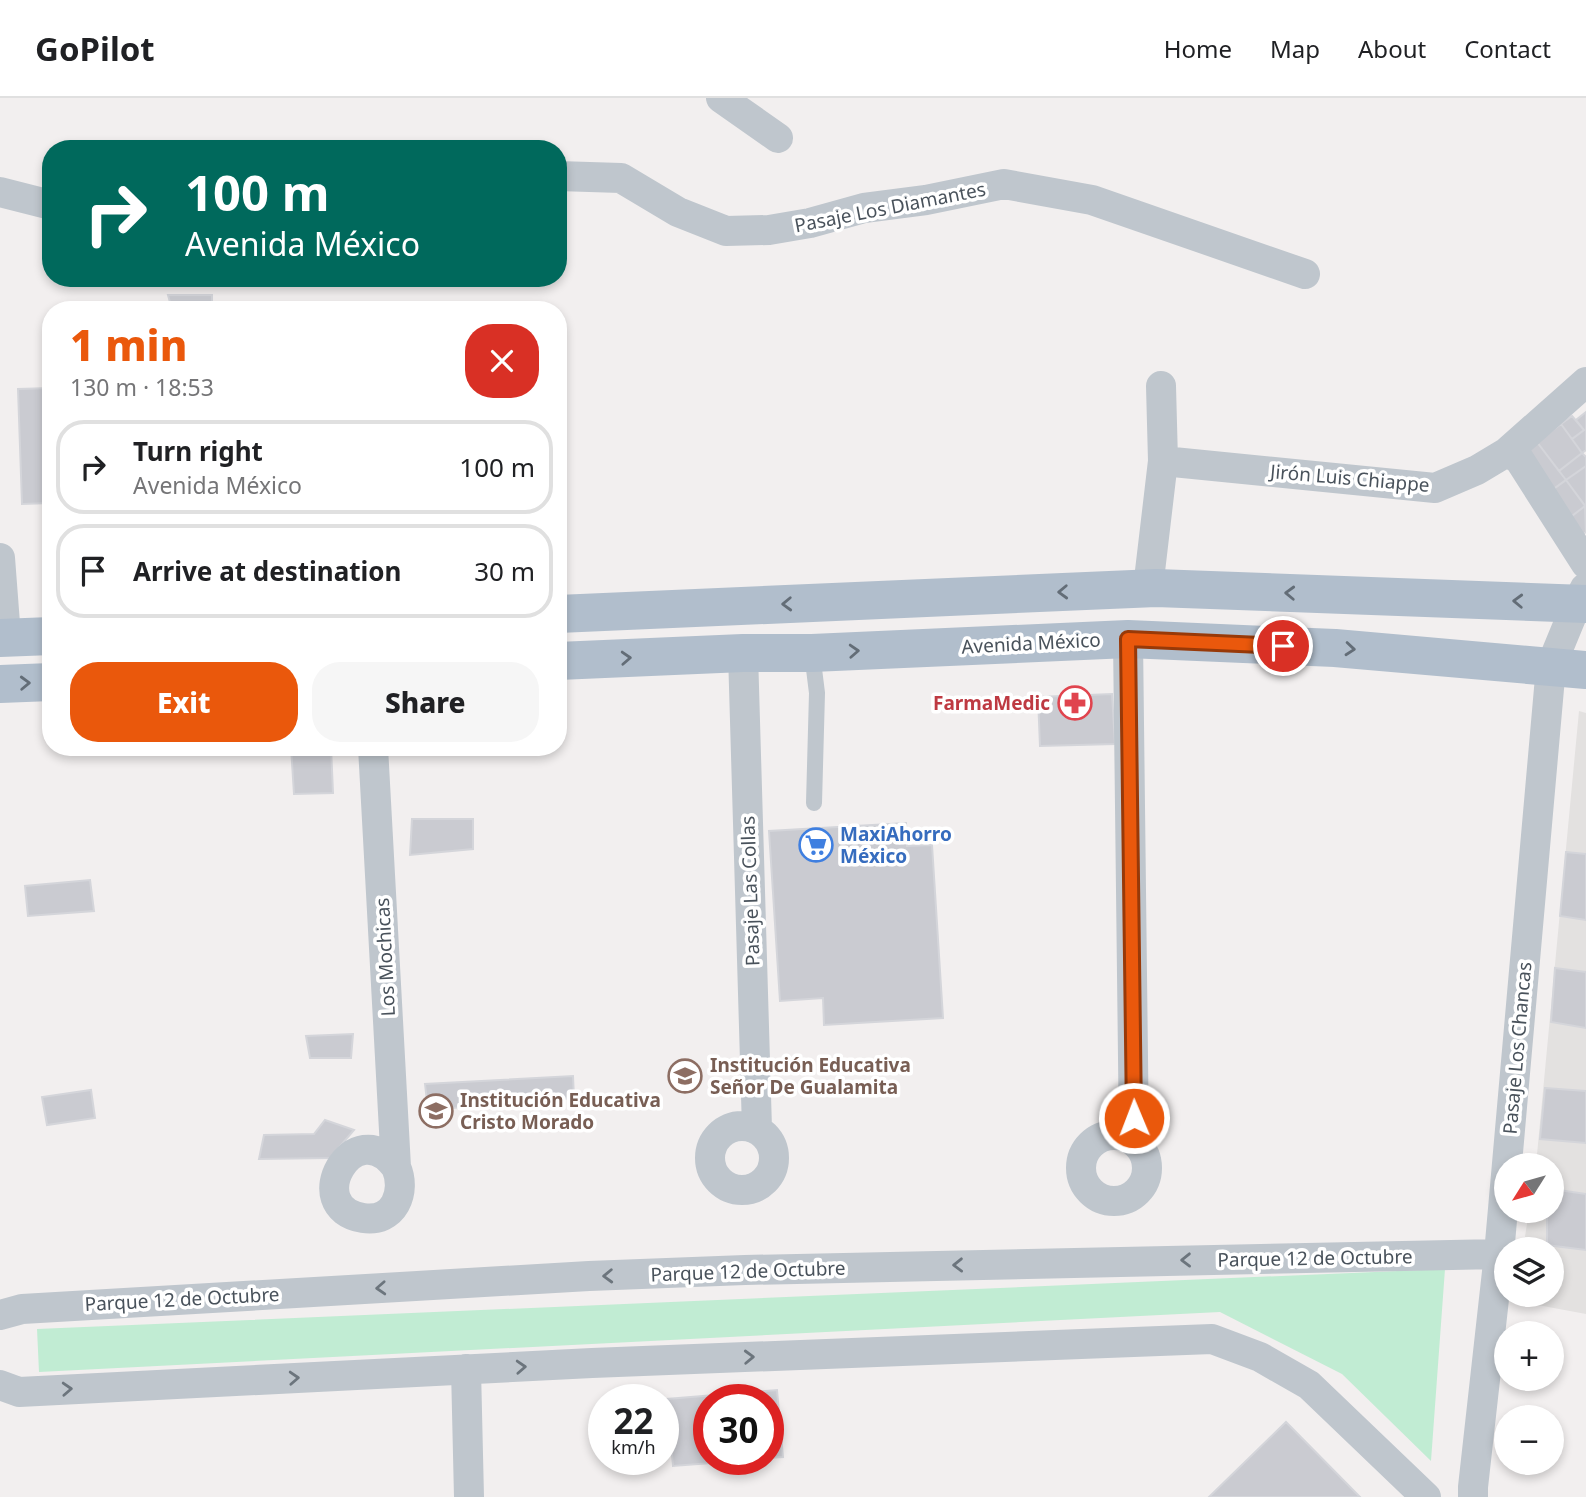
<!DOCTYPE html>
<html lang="en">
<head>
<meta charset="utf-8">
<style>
  body { margin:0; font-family:"Noto Sans",sans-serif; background:#f6f6f6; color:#202124; height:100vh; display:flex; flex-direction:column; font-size:26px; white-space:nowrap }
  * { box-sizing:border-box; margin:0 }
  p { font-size:23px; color:#757577 }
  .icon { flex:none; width:38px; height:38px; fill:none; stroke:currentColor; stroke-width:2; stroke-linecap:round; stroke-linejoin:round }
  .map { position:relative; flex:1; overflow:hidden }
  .panel { position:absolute; left:42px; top:203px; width:525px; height:455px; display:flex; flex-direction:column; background:#fff; border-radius:28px; box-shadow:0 4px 10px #0003 }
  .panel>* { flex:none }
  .guide { position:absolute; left:42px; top:42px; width:525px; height:147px; border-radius:28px; box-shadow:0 4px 10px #0003; background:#00695c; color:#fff; overflow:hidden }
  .needle { width:46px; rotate:233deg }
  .tools { position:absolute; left:1494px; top:1055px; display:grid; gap:14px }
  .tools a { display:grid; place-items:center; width:70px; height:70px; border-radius:50%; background:#fff; box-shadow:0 4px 10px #0003; font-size:35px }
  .speed { position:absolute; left:588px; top:1286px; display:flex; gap:14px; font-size:35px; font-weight:700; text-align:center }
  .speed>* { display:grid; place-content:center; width:91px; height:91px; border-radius:50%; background:#fff; box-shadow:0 4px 10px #0003; line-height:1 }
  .speed small { font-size:18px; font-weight:400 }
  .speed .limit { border:10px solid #d22; background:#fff; color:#111 }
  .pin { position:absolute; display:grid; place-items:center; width:60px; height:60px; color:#fff; margin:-30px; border:4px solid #fff; border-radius:50%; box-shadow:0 2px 7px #0007 }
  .me { position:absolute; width:77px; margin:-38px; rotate:359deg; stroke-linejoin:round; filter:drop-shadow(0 0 5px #0008) }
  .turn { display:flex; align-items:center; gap:24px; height:147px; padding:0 28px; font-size:32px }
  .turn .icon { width:91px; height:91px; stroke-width:2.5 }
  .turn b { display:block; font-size:49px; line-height:60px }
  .round { display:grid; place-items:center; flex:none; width:74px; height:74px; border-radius:28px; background:#f6f6f6 }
  .head { display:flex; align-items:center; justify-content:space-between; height:119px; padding:0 28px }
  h1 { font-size:42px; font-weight:800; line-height:52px; color:#ea580c }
  .cta { display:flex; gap:14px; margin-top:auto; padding:14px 28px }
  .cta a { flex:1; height:80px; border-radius:28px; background:#ea580c; color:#fff; font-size:28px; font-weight:800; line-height:80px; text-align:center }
  .cta a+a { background:#f6f6f6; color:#202124 }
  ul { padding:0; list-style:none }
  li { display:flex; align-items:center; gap:21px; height:94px; margin:0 14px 10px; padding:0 14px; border:4px solid #e0e0e0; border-radius:28px }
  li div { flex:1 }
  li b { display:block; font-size:26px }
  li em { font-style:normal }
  header { display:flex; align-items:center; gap:42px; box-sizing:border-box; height:98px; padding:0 35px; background:#fff; border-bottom:2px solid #e0e0e0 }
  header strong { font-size:33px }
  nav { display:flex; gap:38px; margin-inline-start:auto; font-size:24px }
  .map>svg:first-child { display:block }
  .education { fill:#e3e1e0 }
  .green { fill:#c1ecd3 }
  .building { fill:#cacbd1; stroke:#d4d5da; stroke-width:2 }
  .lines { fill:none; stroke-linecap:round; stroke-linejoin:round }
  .lane { stroke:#bfc6cd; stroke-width:16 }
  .street { stroke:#bfc6cd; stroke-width:30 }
  .primary { stroke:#b1becc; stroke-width:38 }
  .oneway { stroke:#636d77 }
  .oneway2 { stroke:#6c757d }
  .route-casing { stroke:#983908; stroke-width:18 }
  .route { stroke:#ea580c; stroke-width:12 }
  .labels { text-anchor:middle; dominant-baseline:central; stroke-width:7; stroke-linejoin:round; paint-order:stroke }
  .street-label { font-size:19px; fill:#49525b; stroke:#fff }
  .health-label { font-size:19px; font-weight:bold; fill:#be3a42; stroke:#fff; text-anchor:end }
  .shop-label { font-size:19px; font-weight:bold; fill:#366cbe; stroke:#fff; text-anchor:start }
  .education-label { font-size:19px; font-weight:bold; fill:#785e54; stroke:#fff; text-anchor:start }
</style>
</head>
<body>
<header>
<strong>GoPilot</strong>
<nav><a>Home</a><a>Map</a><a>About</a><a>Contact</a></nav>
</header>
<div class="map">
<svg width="1586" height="1399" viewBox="0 0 1586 1399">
  <rect width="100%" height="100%" fill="#f2efef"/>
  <path class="education" d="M1579,613L1586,615V1216L1516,1203L1517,1197H1552V1152L1523,1151L1529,1113H1552V1068L1536,1067Z"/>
  <path class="green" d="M1445,1171L1431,1363L1342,1276L1220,1214L39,1274L37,1231Z"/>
  <path class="building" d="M168,197H212V212H172Z
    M51,290V405L22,406L18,291Z
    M1586,314V352L1582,355L1572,341L1584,332L1576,322Z
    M1572,318L1584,332L1572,341L1561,326Z
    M1561,326L1582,355L1559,373L1537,344Z
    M1537,344L1566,382L1548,395L1520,357Z
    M1582,355L1586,359V368L1566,382L1559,373Z
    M1586,368V409L1566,382Z
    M1566,382L1585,408L1568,421L1548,395Z
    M1585,408L1586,434L1580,438L1568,421Z
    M1112,596L1115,646L1040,648L1038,599Z
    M291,649H331L333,695L294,696Z
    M412,721H473V751L410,757Z
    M906,725L907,748L932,747L943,920L824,927L823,900L780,903L769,733Z
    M1566,754L1586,756V822L1560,818Z
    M90,782L94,813L28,818L25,788Z
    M1555,870L1586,874V930L1551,924Z
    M353,936L351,960H310L306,938Z
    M573,978L574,1000L428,1012L425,986Z
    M1545,990L1586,993V1045L1540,1041Z
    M91,992L95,1020L47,1027L42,999Z
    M325,1022L354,1032L330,1060L259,1061L264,1037L314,1036Z
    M1552,1091L1586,1096V1152L1547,1147V1113H1552Z
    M777,1292L783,1359L768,1360V1302H709V1362H751L673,1368L667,1301Z
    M1286,1324L1360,1399H1209Z"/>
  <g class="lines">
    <path class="lane" d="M812,555L817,595L814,705"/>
    <path class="street" d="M721,0L778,40
      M558,78L621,80L678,114L726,133L769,132L810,125L864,110L926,102L1004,86L1092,102L1305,176
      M0,94L51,107
      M1507,354L1519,361L1586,466
      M1163,363L1435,390L1477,372L1507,354L1586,284
      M0,460L6,539
      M1148,490L1163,363L1161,288
      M1128,541L1134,1043
      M743,555L757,1031
      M373,649L396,1069C407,1094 394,1125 363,1120C300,1110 354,1013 396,1069
      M710 1060a32 32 0 1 1 64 0a32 32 0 1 1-64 0Z
      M1081 1070a33 33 0 1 1 66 0a33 33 0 1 1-66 0Z
      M0,1217L22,1211L589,1178L745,1172L1499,1156
      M466,1271L469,1399
      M0,1287L19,1294L592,1265L1212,1241L1260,1259L1309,1287L1426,1399
      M1473,1399V1389L1499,1156L1551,568L1577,505L1585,490"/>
    <path class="primary" d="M558,516L1156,490L1586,506
      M0,540L51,538
      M558,563L743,555H812L1128,541L1335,550L1586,572
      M0,586L51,584"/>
  </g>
  <defs><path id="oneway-chevron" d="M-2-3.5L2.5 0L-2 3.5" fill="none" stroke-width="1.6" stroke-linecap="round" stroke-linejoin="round" transform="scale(1.75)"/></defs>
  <g class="oneway">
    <use href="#oneway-chevron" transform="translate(1063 494) rotate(178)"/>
    <use href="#oneway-chevron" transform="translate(1290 495) rotate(-178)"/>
    <use href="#oneway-chevron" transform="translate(1518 503) rotate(-178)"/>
    <use href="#oneway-chevron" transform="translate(787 506) rotate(178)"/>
    <use href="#oneway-chevron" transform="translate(1350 551) rotate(5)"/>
    <use href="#oneway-chevron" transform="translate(854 553) rotate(-3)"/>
    <use href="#oneway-chevron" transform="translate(626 560) rotate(-3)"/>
    <use href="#oneway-chevron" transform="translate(25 585) rotate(-2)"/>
  </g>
  <g class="oneway2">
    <use href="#oneway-chevron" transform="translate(1186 1162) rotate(179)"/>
    <use href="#oneway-chevron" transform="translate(958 1167) rotate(179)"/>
    <use href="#oneway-chevron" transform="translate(608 1178) rotate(178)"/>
    <use href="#oneway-chevron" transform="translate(381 1190) rotate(177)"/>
    <use href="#oneway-chevron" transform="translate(749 1259) rotate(-2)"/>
    <use href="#oneway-chevron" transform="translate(521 1269) rotate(-3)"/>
    <use href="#oneway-chevron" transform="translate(294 1280) rotate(-3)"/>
    <use href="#oneway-chevron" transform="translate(67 1291) rotate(-3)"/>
  </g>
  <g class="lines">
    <defs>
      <path id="route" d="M1134,1020L1128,541L1283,548"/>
    </defs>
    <use href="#route" class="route-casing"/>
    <use href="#route" class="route"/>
  </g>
  <defs>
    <symbol id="pharmacy-ring" viewBox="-11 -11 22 22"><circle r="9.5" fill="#fff" stroke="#e0444e" stroke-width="1.5"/><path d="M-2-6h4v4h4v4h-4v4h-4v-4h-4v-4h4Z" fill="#e0444e"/></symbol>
    <symbol id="supermarket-ring" viewBox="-11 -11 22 22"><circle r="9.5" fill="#fff" stroke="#3f7fe0" stroke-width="1.5"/><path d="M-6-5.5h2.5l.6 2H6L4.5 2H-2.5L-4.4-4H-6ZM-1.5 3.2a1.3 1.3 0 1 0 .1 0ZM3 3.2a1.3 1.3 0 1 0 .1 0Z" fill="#3f7fe0"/></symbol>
    <symbol id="school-ring" viewBox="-11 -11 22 22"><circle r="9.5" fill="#fff" stroke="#8d6e63" stroke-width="1.5"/><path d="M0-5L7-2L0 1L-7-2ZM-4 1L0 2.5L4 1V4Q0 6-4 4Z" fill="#8d6e63"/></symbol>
  </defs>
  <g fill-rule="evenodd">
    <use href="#pharmacy-ring" x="1056" y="586" width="38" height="38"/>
    <use href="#supermarket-ring" x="797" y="728" width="38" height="38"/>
    <use href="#school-ring" x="666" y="959" width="38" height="38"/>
    <use href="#school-ring" x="417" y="994" width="38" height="38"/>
  </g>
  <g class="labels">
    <g class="street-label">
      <text transform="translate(890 109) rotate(-11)">Pasaje Los Diamantes</text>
      <text transform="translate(1350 380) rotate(5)">Jirón Luis Chiappe</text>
      <text transform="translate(1031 545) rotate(-3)">Avenida México</text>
      <text transform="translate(750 793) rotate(-92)">Pasaje Las Collas</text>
      <text transform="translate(385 859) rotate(-93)">Los Mochicas</text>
      <text transform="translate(1517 950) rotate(-85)">Pasaje Los Chancas</text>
      <text transform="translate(1315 1160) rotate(-1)">Parque 12 de Octubre</text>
      <text transform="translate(748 1173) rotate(-2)">Parque 12 de Octubre</text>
      <text transform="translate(182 1201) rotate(-3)">Parque 12 de Octubre</text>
    </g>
    <g class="health-label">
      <text x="1050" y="605">FarmaMedic</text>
    </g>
    <g class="shop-label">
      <text x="840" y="736">MaxiAhorro<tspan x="840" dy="22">México</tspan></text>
    </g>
    <g class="education-label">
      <text x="710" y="967">Institución Educativa<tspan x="710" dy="22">Señor De Gualamita</tspan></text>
      <text x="460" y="1002">Institución Educativa<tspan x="460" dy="22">Cristo Morado</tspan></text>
    </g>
  </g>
</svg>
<div class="tools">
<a><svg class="needle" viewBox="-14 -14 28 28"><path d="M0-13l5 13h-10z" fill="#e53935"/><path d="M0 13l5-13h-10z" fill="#757577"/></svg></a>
<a><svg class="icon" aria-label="layers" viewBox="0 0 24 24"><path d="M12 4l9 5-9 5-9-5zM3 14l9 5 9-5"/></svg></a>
<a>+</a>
<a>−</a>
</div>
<div class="speed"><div>22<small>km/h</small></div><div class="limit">30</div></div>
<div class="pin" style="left:1283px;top:548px;background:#d93025"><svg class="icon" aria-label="arrive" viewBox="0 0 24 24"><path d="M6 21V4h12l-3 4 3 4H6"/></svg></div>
<svg class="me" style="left:1134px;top:1020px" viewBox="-20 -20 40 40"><circle r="17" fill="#ea580c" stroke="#fff" stroke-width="3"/><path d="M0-11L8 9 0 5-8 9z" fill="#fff"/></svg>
<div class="guide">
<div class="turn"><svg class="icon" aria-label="right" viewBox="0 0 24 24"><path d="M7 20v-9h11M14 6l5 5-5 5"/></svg><div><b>100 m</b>Avenida México</div></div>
</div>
<section class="panel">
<div class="head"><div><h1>1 min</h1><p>130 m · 18:53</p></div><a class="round" style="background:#d93025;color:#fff"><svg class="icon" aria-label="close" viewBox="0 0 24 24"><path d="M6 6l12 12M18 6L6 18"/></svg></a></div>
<ul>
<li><svg class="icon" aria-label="right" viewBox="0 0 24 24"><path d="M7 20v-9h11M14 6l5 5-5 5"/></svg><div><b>Turn right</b><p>Avenida México</p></div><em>100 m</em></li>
<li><svg class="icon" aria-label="arrive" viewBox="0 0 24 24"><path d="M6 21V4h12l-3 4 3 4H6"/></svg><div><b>Arrive at destination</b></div><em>30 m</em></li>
</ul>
<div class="cta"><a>Exit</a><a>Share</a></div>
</section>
</div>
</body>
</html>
